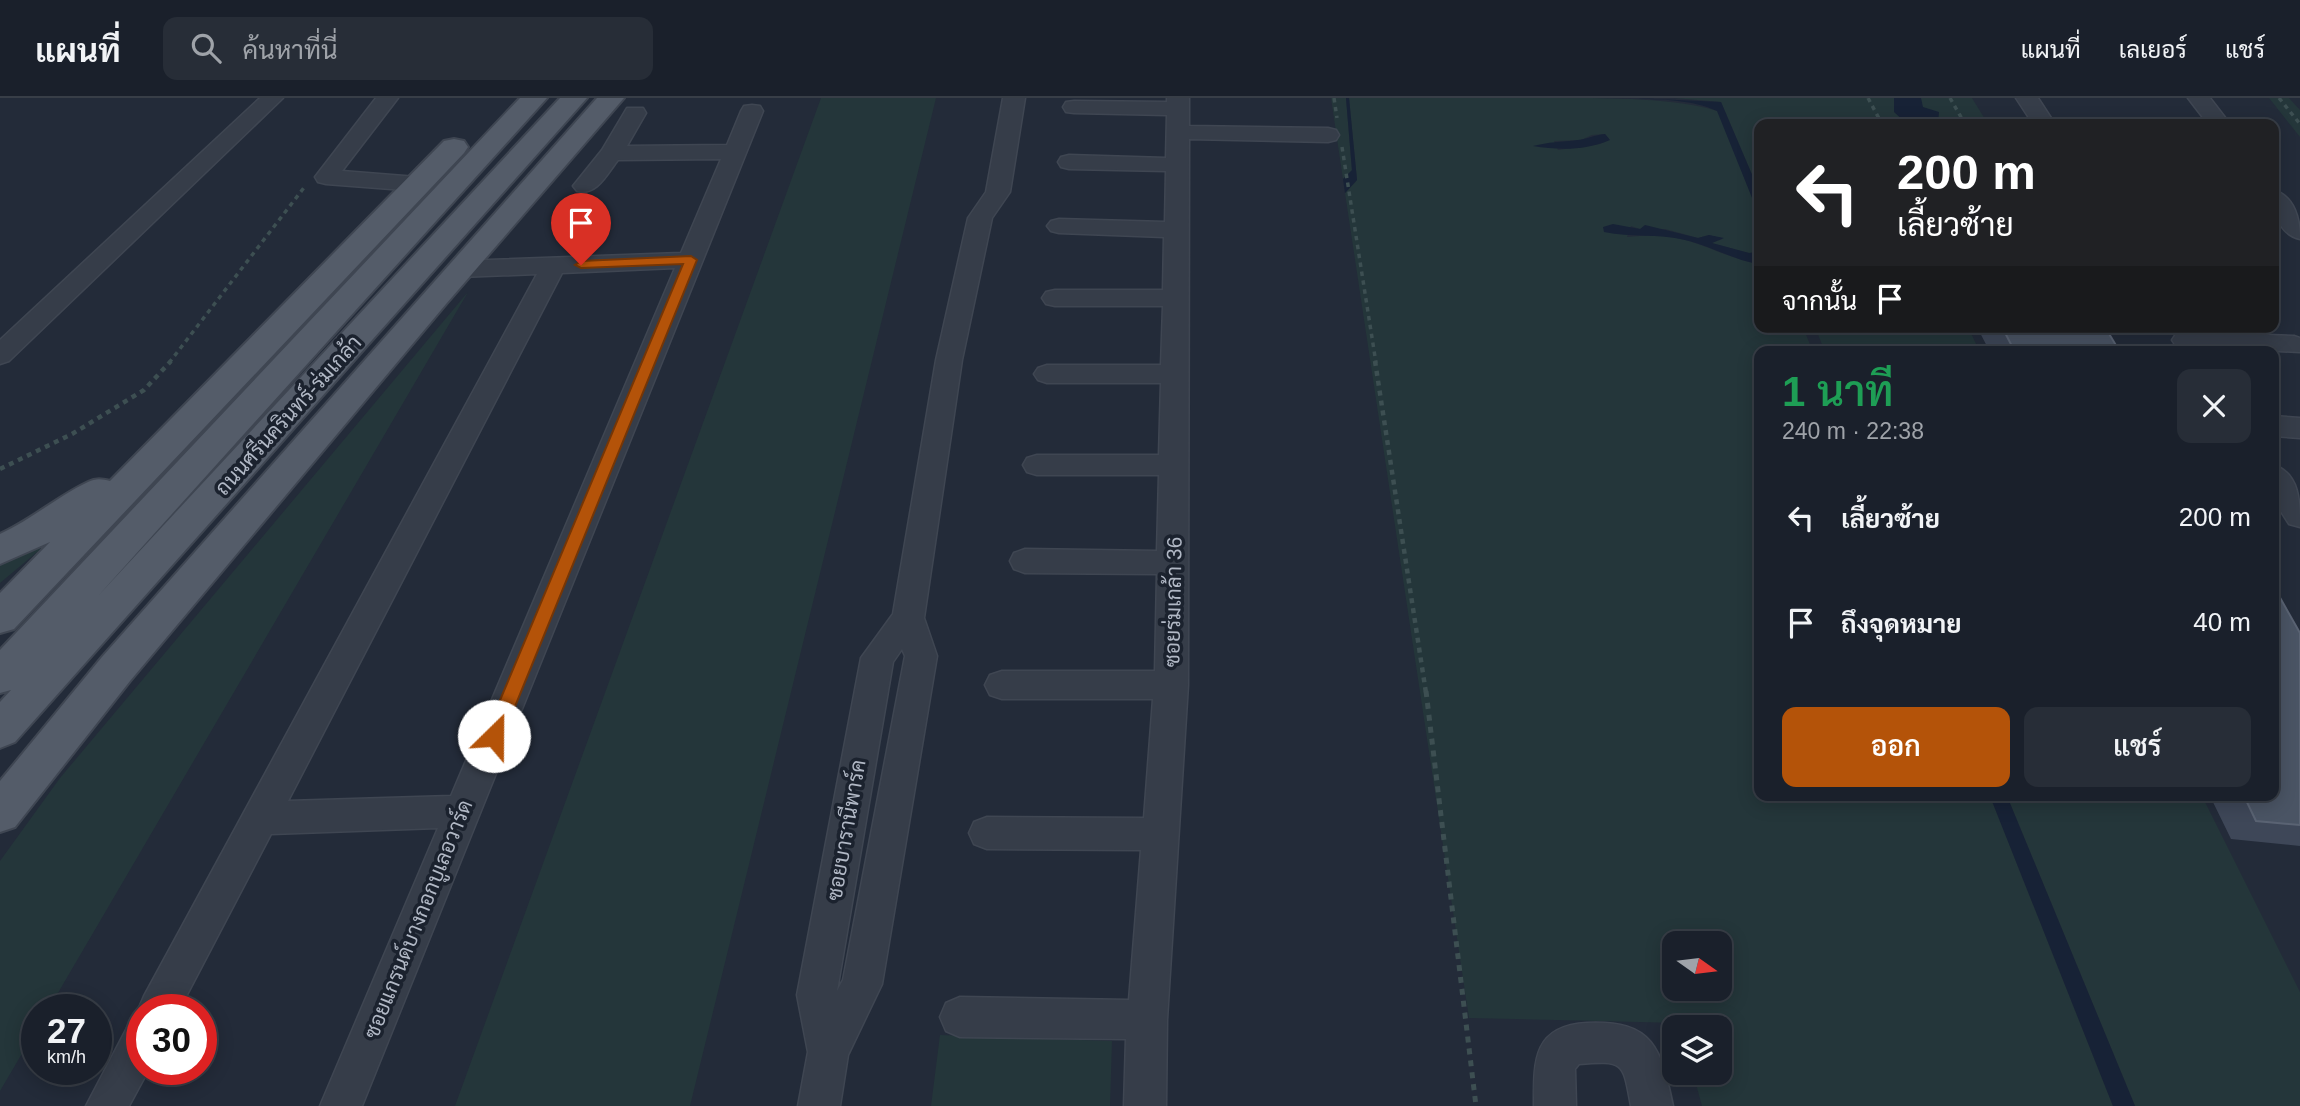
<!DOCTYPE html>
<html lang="th">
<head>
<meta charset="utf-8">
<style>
  body { margin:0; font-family:Arial,Sarabun,sans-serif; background:#272d37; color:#f1f3f6; height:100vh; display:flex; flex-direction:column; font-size:26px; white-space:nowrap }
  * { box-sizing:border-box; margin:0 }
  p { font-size:23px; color:#9fa3a9 }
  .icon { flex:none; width:38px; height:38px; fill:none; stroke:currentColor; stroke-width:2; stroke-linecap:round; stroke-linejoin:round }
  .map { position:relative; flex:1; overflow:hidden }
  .sheet { position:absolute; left:1754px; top:248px; width:525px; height:455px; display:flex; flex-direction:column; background:#1a202b; border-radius:14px; box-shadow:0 4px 18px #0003,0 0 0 2px #383e47 }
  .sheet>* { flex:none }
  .top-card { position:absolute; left:1754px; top:21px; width:525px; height:214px; border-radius:14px; box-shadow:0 4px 18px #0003,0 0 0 2px #383e47; background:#202124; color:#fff; overflow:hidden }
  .needle { width:46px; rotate:104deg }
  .tools { position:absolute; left:1662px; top:833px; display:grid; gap:14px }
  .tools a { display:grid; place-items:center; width:70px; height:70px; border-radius:14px; background:#1a202b; box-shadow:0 4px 18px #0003,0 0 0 2px #383e47; font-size:35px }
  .speed { position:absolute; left:21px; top:896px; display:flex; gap:14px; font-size:35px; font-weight:700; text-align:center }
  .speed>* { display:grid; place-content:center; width:91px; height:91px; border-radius:50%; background:#1a202b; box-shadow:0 4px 18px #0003,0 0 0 2px #383e47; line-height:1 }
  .speed small { font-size:18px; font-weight:400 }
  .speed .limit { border:10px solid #d22; background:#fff; color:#111 }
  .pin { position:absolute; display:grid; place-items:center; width:60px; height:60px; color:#fff; margin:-72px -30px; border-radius:50% 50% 50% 0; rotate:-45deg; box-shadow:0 0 7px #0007 }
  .pin .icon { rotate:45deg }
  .me { position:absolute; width:77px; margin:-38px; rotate:23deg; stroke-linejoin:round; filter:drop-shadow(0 0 5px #0008) }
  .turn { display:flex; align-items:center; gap:24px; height:147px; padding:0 28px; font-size:32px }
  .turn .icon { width:91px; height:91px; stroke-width:2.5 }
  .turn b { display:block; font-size:49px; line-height:60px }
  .then { display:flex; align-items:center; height:66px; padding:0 28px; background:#0003; gap:14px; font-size:26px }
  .round { display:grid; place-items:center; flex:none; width:74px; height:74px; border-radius:14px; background:#272d37 }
  .summary { display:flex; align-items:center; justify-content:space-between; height:119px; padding:0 28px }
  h1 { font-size:42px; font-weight:600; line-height:52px; color:#1e9e55 }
  .primary-button { display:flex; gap:14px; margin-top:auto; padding:14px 28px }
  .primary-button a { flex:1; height:80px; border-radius:14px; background:#b45309; color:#fff; font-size:28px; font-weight:600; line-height:80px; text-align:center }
  .primary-button a+a { background:#272d37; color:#f1f3f6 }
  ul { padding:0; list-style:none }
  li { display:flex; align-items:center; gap:21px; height:105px; padding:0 28px }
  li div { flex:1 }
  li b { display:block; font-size:26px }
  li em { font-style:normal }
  header { display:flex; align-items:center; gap:42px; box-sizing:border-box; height:98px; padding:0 35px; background:#1a202b; border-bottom:2px solid #383e47 }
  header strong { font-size:33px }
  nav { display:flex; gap:38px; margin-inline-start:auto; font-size:24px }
  .search { width:490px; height:63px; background:#272d37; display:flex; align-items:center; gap:18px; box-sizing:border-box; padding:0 24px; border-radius:14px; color:#9fa3a9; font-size:26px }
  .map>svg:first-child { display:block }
  .green { fill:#24363a; fill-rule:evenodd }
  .water { fill:#172236 }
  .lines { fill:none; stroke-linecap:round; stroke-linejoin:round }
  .minor-casing { stroke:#3f4652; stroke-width:3 }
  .major-casing { stroke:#3f4652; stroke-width:4 }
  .path-far2 { stroke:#3d4f52; stroke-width:3.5; stroke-dasharray:4.5 4.5; stroke-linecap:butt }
  .path-far1 { stroke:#3d4f52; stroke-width:4.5; stroke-dasharray:5 5; stroke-linecap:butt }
  .path { stroke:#3d4f52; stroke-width:5; stroke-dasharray:6 6; stroke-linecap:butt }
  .minor { fill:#363d49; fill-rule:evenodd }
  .major { fill:#545c69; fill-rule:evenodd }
  .wall { fill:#3e4758 }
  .building { fill:#4a5464; stroke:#5a6373; stroke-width:2 }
  .route { fill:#b45309; stroke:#753606; stroke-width:2 }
  .labels { text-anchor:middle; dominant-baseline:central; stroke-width:7; stroke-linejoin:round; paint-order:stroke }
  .street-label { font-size:21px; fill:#b1b8c5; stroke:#1b222e }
</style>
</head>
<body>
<header>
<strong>แผนที่</strong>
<div class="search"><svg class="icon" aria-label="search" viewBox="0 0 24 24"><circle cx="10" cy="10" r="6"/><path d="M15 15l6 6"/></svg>ค้นหาที่นี่</div>
<nav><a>แผนที่</a><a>เลเยอร์</a><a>แชร์</a></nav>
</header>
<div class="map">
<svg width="2300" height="1008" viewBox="0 0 2300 1008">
  <rect width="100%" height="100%" fill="#232b39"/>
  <path class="green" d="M821,0H936L690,1008H455Z
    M1331,0H1346L1352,73L1343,81Z
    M1349,0C1421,0 1492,0 1564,0C1610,0 1676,0 1718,13L1759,117V154L1749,155L1711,145L1722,141L1709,137L1698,140L1665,131H1640L1631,128L1627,139C1648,137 1668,136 1689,143C1713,150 1734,162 1759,166V229H1803L1813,254H1759V698H1990L2113,1008H1702L1693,975H1720V929H1682L1680,925L1469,920L1345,95L1357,82ZM1605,36L1609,41L1600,46L1558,52L1554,43L1581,42L1592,37ZM1675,845H1720V891H1675Z
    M1674,0H1972L1988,26H1759V93L1721,4Z
    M2269,0H2289L2300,12V39Z
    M468,194L48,912H37V930L0,993V763L60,680Z
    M1815,229H1968L1980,254H1825Z
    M61,434L0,485V462Z
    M2007,698H2202L2300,894V1008H2135Z
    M940,937L1112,943L1110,1008H931Z"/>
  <path class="water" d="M1346,0H1349L1357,82L1345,95L1343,81L1352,72Z
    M1633,0L1721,4L1759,93V117L1717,13C1691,1 1662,2 1633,0Z
    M1894,0H1921L1923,9L1939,14L1938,26H1907L1894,14Z
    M1605,36L1610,42C1585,53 1558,52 1533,48C1548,44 1562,44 1578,42C1587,41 1595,37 1605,36Z
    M1613,126L1640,131L1645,127L1698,140L1709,137L1724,140L1712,145L1749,155L1759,154V166C1733,162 1711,148 1685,142C1658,135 1631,140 1604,134L1603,129Z
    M1990,698H2007L2135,1008H2113Z"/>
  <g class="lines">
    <defs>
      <path id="minor" d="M260,0H283L9,263L0,266V242Z
        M376,0H398L342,73L417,79L425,81L428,86L425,91L417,93L326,86L318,84L315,79Z
        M1003,0H1025L1010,94L992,120L962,262L924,520L937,558L882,886L848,957L840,1008H798L808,954L797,897L861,560L893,516L936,262L968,120L986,94ZM902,551L905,558L843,882L837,893L893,564Z
        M1167,0H1189V28L1328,30L1336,32L1339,37L1336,42L1328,44L1189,41L1188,587L1167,922L1166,1008H1124L1126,941L960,939L946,933L940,919L946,905L960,899L1129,902L1141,752L987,751L974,746L969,735L974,724L987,719L1144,720L1153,601H1002L990,597L985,587L990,577L1002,573H1155L1157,476L1025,475L1014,471L1010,463L1014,455L1025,451L1157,453L1159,377H1037L1027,374L1023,367L1027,360L1037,357H1159L1161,285H1047L1038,282L1034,276L1038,270L1047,267H1161L1163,208H1055L1046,206L1042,200L1046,194L1055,192H1163L1164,139L1059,135L1051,133L1047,128L1051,123L1059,121L1165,124L1166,73L1069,71L1061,69L1058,64L1061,59L1069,57L1166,60L1167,17L1074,15L1066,14L1063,9L1066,4L1074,3L1167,4Z
        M2016,0H2038L2055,26H2033Z
        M2188,0H2210L2230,26H2208Z
        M752,7L760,8L763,13L362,1008H320L438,730L271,736L179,912H142V921L138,912L144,898L537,176L460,179L451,176L448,171L451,166L460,163L681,155L721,61L618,62C607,76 597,98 577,93L573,88L602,52L627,10H643L646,15L627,48L727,47L741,13L744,8ZM675,170L451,698L288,703L562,175Z
        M2273,92C2295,98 2300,122 2300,141C2278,136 2273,112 2273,92Z
        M2185,234L2294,238L2300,240V254L2176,248L2172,242L2176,236Z
        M2273,318L2300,320V340L2273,338Z
        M2273,367C2300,375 2300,405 2300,429L2289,426L2273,401Z
        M142,922V971H149L129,1008H86L128,928Z
        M1587,925C1654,922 1661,951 1673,1008H1631C1623,965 1625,962 1579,966L1575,971L1576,1008H1534C1534,964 1532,928 1587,925Z"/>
      <path id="major" d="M520,0H547L98,498L560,0H587L15,644L0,650V604L11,592L0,595V552Z
        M597,0H624L446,206L130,583L15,729L0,734V683L102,559Z
        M454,41L464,43L468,49L464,55L14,531L0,535V495L50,444L0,466V436C31,422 58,398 88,384C96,380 102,381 110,383L444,43Z"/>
    </defs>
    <use href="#minor" class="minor-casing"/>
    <use href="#major" class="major-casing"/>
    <path class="path-far2" d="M1334,0L1337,20
      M1868,0L1882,26
      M1950,0L1965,26
      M2279,0L2300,26
      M1342,49L1376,265
      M169,265L306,87"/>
    <path class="path-far1" d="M1375,263L1426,595
      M0,371L72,336L144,292L171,263"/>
    <path class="path" d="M1426,593L1476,1008"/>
    <use href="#minor" class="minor"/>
    <use href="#major" class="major"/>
  </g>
  <path class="wall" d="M1977,229H2105L2120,254H1990Z
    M2300,535V748L2231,741L2210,698H2273Z"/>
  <path class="building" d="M2002,229H2105L2120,254H2015Z
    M2273,496H2278L2300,535V727L2256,723L2244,698H2273Z"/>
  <path class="route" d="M691,158L697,162L503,638L500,643L494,645L488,643L485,638L683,166L581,170L575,167L581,163Z"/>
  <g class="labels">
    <g class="street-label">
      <text transform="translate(288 317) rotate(-48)">ถนนศรีนครินทร์-ร่มเกล้า</text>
      <text transform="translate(1173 504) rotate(-89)">ซอยร่มเกล้า 36</text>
      <text transform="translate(846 732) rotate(-80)">ซอยบารานีพาร์ค</text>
      <text transform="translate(418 821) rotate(-68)">ซอยแกรนด์บางกอกบูเลอวาร์ด</text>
    </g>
  </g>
</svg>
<div class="tools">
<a><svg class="needle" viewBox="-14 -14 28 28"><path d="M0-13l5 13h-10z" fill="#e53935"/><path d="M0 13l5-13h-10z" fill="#9fa3a9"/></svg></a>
<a><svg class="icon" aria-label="layers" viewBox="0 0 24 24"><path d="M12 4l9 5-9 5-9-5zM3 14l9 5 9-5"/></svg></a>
</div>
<div class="speed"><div>27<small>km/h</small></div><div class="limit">30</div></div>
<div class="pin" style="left:581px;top:167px;background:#d93025"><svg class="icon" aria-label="arrive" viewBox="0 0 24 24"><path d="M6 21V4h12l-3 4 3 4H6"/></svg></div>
<svg class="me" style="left:494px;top:638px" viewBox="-20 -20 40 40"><circle r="19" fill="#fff"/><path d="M0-13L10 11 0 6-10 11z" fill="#b45309"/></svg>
<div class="top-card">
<div class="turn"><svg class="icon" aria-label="left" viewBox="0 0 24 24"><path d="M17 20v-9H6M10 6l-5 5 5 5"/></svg><div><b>200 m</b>เลี้ยวซ้าย</div></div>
<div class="then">จากนั้น<svg class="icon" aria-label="arrive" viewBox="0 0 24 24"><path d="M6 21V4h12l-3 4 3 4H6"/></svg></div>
</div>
<section class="sheet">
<div class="summary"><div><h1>1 นาที</h1><p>240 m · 22:38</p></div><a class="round"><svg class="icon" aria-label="close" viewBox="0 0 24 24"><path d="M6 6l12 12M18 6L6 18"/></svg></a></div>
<ul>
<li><svg class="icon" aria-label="left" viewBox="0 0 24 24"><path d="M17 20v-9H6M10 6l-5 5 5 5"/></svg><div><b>เลี้ยวซ้าย</b></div><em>200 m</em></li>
<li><svg class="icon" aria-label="arrive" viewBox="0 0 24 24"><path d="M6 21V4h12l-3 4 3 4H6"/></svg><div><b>ถึงจุดหมาย</b></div><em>40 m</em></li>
</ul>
<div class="primary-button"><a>ออก</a><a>แชร์</a></div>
</section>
</div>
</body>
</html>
